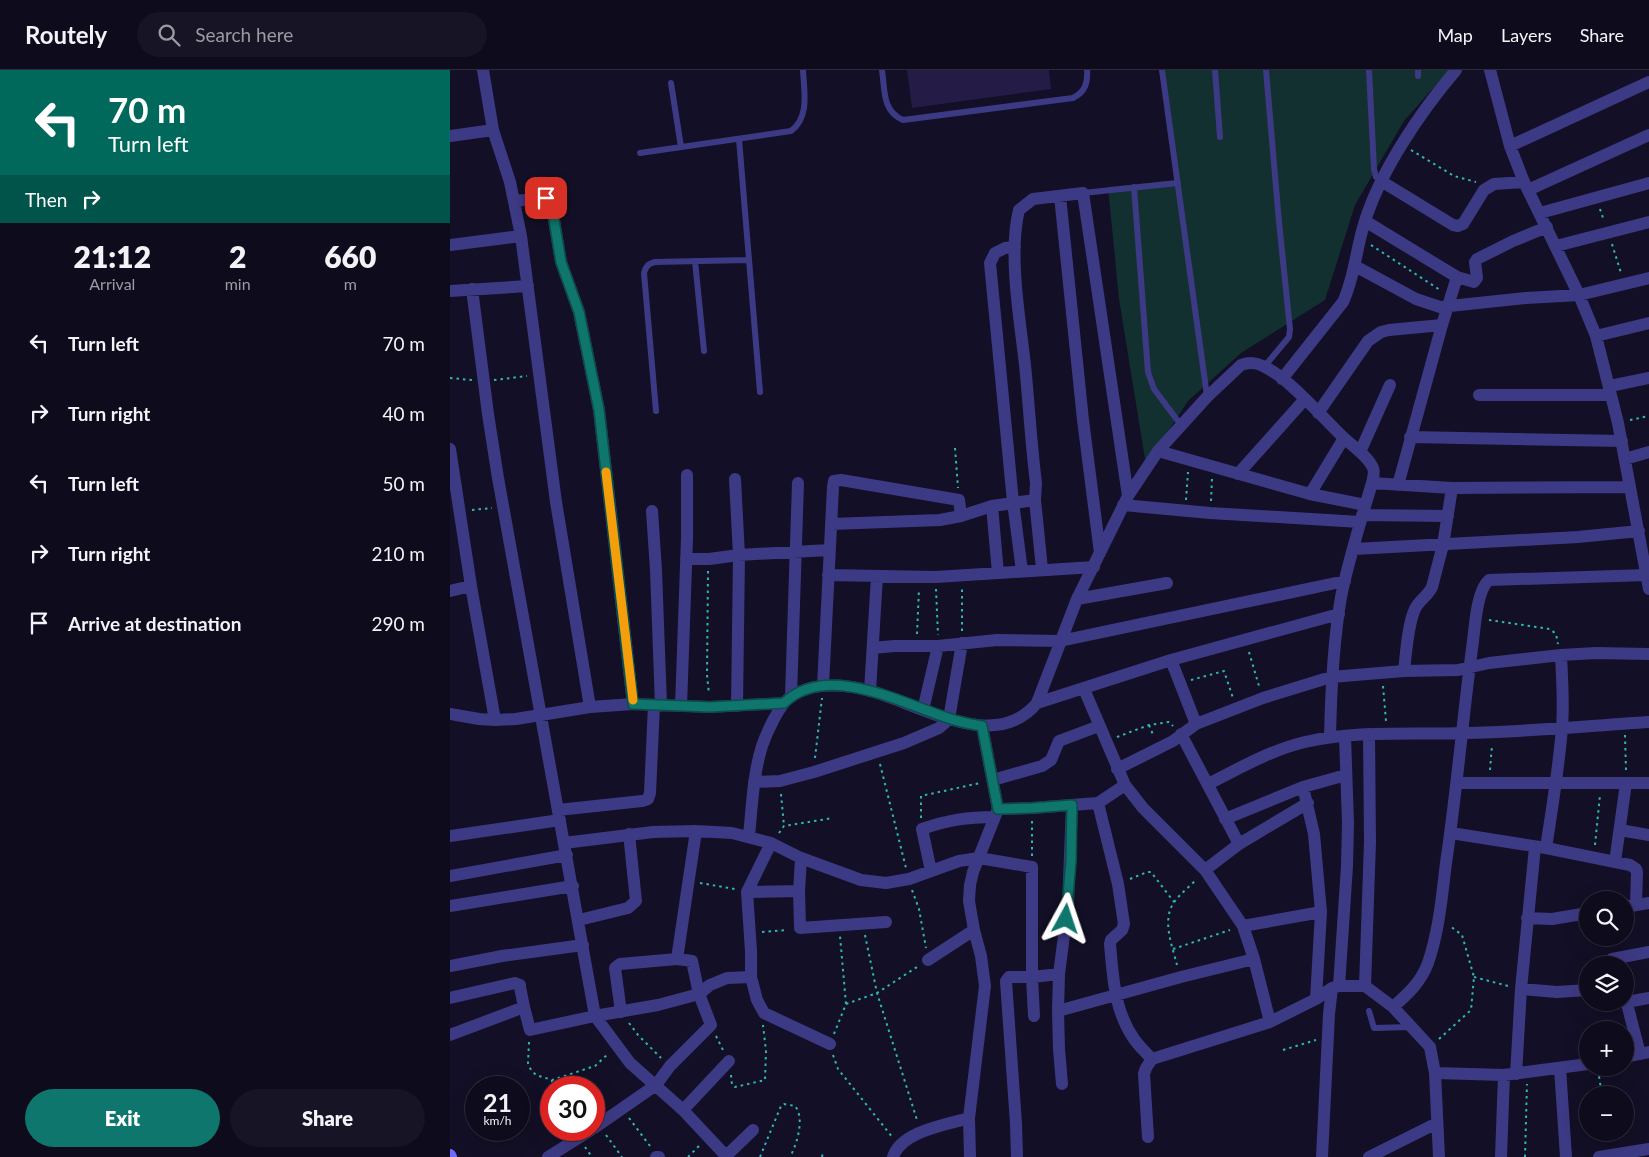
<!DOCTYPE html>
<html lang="en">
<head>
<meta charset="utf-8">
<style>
  body { margin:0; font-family:Lato,sans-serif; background:#171425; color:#f1f3f6; height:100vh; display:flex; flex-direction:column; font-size:19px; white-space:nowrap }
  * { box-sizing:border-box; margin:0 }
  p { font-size:16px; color:#9b9ba3 }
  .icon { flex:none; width:28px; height:28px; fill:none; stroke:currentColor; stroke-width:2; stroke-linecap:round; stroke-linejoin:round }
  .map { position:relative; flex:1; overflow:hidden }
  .side { display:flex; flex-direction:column; background:#0e0b1c; width:450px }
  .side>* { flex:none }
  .hud { background:#00695c; color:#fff; overflow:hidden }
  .fabs { position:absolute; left:1129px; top:821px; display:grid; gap:10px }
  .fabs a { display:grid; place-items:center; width:55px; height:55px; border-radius:50%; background:#0e0b1c; box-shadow:0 5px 20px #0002,0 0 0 1px #2e2b3b; font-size:25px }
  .speed { position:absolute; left:15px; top:1006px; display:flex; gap:10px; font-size:25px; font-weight:700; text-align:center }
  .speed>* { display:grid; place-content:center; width:65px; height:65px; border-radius:50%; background:#0e0b1c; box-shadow:0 5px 20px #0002,0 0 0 1px #2e2b3b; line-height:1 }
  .speed small { font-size:12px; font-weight:400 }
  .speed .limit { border:8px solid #d22; background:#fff; color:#111 }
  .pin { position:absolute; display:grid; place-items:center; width:42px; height:42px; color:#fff; margin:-21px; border-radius:10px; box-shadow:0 2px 8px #0006 }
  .me { position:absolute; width:55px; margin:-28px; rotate:5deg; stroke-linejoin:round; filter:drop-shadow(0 0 4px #0008) }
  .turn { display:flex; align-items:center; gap:18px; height:105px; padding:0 25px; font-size:22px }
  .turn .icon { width:65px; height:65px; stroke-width:2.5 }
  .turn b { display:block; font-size:35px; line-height:42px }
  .then { display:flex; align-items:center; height:48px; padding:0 25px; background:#0003; gap:10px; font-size:19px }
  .eta { display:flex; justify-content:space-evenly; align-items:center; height:85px; text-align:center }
  .eta b { font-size:30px; font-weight:800; line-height:35px }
  .button { display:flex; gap:10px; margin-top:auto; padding:10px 25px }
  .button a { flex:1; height:58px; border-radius:30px; background:#0f766e; color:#fff; font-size:20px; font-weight:800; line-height:58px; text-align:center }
  .button a+a { background:#171425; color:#f1f3f6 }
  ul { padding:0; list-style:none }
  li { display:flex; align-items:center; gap:15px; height:70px; padding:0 25px }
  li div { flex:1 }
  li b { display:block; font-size:19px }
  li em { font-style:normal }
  header { display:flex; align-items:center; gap:30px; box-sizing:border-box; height:70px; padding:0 25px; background:#0e0b1c; border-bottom:1px solid #2e2b3b }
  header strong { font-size:24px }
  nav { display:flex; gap:28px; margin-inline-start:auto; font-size:18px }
  .search { width:350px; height:45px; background:#171425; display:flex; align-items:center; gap:12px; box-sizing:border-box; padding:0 18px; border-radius:28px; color:#9b9ba3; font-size:19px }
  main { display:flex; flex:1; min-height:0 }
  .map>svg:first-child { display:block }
  .green { fill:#12302f }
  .building { fill:#241b47 }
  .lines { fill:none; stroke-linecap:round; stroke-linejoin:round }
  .path { stroke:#2fb8b0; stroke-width:2; stroke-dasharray:2.5 4; stroke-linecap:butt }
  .service { stroke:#3d3a85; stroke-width:6 }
  .minor { stroke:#3d3a85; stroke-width:12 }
  .secondary { stroke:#6f6bff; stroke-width:12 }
  .route-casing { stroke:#0a4d48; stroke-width:12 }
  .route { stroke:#0f766e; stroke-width:9 }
  .slow { stroke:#f59e0b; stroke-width:9 }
</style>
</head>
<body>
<header>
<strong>Routely</strong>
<div class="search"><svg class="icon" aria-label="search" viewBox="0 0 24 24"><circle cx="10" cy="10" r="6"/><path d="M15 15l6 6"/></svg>Search here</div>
<nav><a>Map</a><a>Layers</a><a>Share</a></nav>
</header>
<main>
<section class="side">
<div class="hud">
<div class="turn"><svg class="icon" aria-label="left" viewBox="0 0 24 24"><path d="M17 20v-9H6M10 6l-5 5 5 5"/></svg><div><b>70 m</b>Turn left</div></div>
<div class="then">Then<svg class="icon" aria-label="right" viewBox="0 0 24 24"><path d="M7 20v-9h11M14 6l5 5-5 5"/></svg></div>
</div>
<div class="eta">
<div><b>21:12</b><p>Arrival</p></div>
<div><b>2</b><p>min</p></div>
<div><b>660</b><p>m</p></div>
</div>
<ul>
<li><svg class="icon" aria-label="left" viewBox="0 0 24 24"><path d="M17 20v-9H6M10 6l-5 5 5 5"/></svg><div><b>Turn left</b></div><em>70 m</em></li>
<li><svg class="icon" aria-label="right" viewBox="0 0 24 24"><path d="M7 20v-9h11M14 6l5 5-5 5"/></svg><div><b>Turn right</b></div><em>40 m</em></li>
<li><svg class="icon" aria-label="left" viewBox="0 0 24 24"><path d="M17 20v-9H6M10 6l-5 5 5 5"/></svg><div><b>Turn left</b></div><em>50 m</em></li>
<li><svg class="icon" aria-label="right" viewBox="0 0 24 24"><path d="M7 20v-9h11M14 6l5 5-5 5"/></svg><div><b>Turn right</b></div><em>210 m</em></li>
<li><svg class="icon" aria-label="arrive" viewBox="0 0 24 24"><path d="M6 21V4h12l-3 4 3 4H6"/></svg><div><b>Arrive at destination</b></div><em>290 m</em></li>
</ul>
<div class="button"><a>Exit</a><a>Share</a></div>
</section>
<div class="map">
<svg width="1199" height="1087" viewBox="0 0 1199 1087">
  <rect width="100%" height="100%" fill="#130f26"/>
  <path class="green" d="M715,0H999L954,51L905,135L875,230L791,283L738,331L696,395L669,229L658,117L727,110Z"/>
  <path class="building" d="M457,0H599L601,19L462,38Z"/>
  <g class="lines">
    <path class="path" d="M961,80L1004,106L1026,112
      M1150,139L1154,151
      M1162,174L1171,203
      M921,175L990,220
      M0,308L22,310
      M44,310L77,306
      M1180,350L1199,346
      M505,378L508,418
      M736,430L738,402
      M761,431L762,408
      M22,440L42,438
      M258,501L257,605L259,624
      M486,519L488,565
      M1039,550L1100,559L1106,564L1108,574
      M512,561V518
      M467,564L469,519
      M799,582L809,616
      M741,610L774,601L783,628
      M933,616L936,651
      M699,655L704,667
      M1175,665L1176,701
      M667,667L699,655L719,652L723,656
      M365,688L372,628
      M430,694L456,798
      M1040,700L1042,675
      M331,724L334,756
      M471,748V726L530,713
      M582,751V786
      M329,763L334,756L383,748
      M1145,775L1150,725
      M680,809L697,802H701L724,832
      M250,813L285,819
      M462,820L469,839L476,878
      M312,862L337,860
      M415,865L427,923L467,1050
      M723,879L780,860
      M727,895C722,875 711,849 725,831C731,823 740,816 747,809
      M1024,907L1058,916
      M396,934L427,923L467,897
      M179,953L188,965L211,988
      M384,964L396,934L390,866
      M266,966L273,980
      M989,969L1021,940L1024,907L1012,865L1000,856
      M79,972L78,993L81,1000L86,1005L102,1010L145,996L158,984
      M833,980L866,970
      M383,985L388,999L443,1068
      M1148,1000L1152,1025
      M281,1005L282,1015L285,1017L315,1010L316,981L313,955
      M102,1010V1018
      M179,1048L200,1076
      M1157,1062L1158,1073
      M156,1065L172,1087
      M135,1077L142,1087
      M238,1087L249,1076
      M310,1087L331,1036L334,1034L345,1036C355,1048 347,1074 340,1087
      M372,1087L373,1082
      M1075,1087L1077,1014"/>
    <path class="service" d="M432,0C435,20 432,41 453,50L623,28C635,22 638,13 637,0
      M712,0L757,326
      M765,0L770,67
      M919,0L924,99L926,107L931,111
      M968,0V6
      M221,13L231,77
      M289,69L310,322
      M190,83L341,61C360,47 354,21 353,0
      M684,117L698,302L704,319L731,355
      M633,123L728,113
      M245,191L254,281
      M814,297L839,267L840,259L829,152L816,0
      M206,341L194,203C196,196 198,194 205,192L298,190
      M919,941L924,958L960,957"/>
    <path class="minor" d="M33,0L43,60L60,112L71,166L106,432L140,637
      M1040,0L1060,76L1074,112L1129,225L1146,266L1168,353L1199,519
      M0,66L43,60
      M1060,76L1199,12
      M931,111L1003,155L1008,156L1013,154L1034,120L1044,114L1074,112
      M1078,120L1199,65
      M610,126L633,350L650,483
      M65,131L96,128L101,132L111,192L129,242L149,340L183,634
      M1090,143L1199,113
      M915,151L1007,207L1024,212L1027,208L1025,192L1027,189L1063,171L1097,157
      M0,175L71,166
      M1106,176L1199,152
      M565,177L555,178L545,183L540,193L563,432L572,501
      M905,196L966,229L990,237L1076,228L1129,225L1199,208
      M22,219L38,344L48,408L145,946L180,993L233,1040L277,1087
      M0,221L78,216
      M1146,266L1199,253
      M832,309L893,232C905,206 906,178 915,151C931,100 971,41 1006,0
      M1160,316L1199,308
      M1029,325H1161
      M868,343L918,271L931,262L939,260L992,255
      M960,367L1172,371
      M0,379L21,516L45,650
      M708,381L860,424L915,435
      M910,382L940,315
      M1175,389L1199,382
      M788,404L855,329
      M285,409L289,485L287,636
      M922,413L1002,418L993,475L982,517C978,526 969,530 965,539C958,553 956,584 954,601
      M948,415L992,255L1007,207
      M1002,418L1180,417
      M860,424L894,368
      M673,435L760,443L910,452
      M542,436L548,503
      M202,441L206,500L211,635
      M912,445L998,446
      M381,454L490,450L511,446L542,436L585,430
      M904,479L1128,467L1189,461
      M236,489H259L289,485L379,480
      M592,499L585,430L586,413C581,374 579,334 575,295C570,250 558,183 569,140L583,129L633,123L678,426
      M378,505L486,507L644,497
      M0,521L21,516
      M627,529L717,513
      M423,578L444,576H488L547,570L610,571L895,511
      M721,590L746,654
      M373,616L383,417L384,411L391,410L509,430L511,446
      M634,619L675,715L693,738L755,800L793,856L804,889L820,952
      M420,621L427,506
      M341,626L348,413
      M587,633L721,590L889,544
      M231,636L237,468V405
      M473,640L488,576
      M0,644L29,649L45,650L66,649L140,637L183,634L260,637L334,633
      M731,664L789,774
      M667,699L723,671L746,654L813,628L881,607L954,601L1008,600L1039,593L1111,585L1146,583L1199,584
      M543,710L592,696L601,690L609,671L649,656
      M304,712L330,711L364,702L454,673L489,658L499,649L512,573
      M1007,713H1199
      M758,714C790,698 821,680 855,672C907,660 961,665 1014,663C1076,662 1137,656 1199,652
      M853,717L864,764L871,842L866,929
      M648,733L668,814L674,854L672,860L661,870L660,874C663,907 664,940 684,969C689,976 696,983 702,989
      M548,739L582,738L648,733L675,715
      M108,740L192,731L198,729L200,723L204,635
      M775,749L853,717L896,705
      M1170,760L1199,765
      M1001,763L1096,778L1180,795L1186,799L1187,802L1186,835
      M0,766L110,750
      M299,766C302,736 303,705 312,676C317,662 328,637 340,627C347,622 356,619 364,617C383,614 403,616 421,621C469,634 545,684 587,633L627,529L678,426L708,381L757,327L791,295C799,292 805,292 813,296C839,308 872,347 893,367C902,376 918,386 923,398C925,402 923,408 922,413C911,450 899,488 891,527C883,573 881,620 880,667
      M114,773L203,762L246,761L282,763L321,773L351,788L411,810L436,813L459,809L509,791L529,788L582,797V907L584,946
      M321,773L297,822L301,881V907L307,930L314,943L380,974
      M1096,778C1102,738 1109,698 1112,657C1114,633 1112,609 1111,585
      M351,788L349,821L350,858L436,852
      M1165,792L1176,713
      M755,800L789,774L858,733
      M481,801L472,759C498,750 517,747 545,747
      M0,806L117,785
      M297,822L349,821
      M0,836L123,816
      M1175,837L1199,833
      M1077,848L1102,849L1138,843
      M129,850L178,838L186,831L179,764
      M793,856L871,842
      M1162,889L1199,882
      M478,890L524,860
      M0,896L52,886L133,875
      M889,916L897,796L898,753L895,666
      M915,916L920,772L919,664
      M1071,919L1107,922L1138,920
      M1175,926L1190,984
      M0,928L65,913L70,915V917L74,937
      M1177,932L1199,928
      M943,937C958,924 971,912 978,893C989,861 992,826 996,793C1007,719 1013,645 1023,571C1025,555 1027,520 1039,510L1197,505
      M608,941L731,907L804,889
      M171,942L165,898L170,894L227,889L246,761
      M0,965L74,937L80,960L145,946L208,935L249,924L260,915L277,908L301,907
      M1175,987L1199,982
      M1110,998L1116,1087
      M985,1003L1054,1005L1138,994
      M1066,1004L1071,919L1085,777
      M612,1014L609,979L608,941L609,904L618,835L622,735
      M233,1040L279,991
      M144,1058L206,1015L220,996L261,955L249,924L242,891L227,889
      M698,1067L694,1004L696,998L702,989L820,952L866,929L882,918L889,916H915L943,937L980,977L985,1003L989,1087
      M276,1086L303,1060
      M98,1087L141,1060
      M206,1087H209
      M443,1087C451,1061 496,1055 519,1048
      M520,1087L519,1048L535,916L531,886L524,860L519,831L520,815L523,802L548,739L532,656
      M567,1087L566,1054L556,911L559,907H582L609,904
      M872,1087L879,944L882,918
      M919,1087L987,1053
      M1051,1087L1054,1005
      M1149,1087L1199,1079"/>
    <path class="secondary" d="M0,1085L1,1087"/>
  </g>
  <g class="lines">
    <defs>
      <path id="route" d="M96,128L101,132L111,192L129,242L149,340L183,634L260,637L334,633C377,592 451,633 498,648C509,652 520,654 532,656L548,739L582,738L622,735L621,791L616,849"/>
    </defs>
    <use href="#route" class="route-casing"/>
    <use href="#route" class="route"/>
    <path class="slow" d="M156,402L183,630"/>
  </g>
</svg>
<div class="fabs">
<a><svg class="icon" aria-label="search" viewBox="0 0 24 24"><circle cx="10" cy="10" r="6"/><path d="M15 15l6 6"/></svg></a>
<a><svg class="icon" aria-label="layers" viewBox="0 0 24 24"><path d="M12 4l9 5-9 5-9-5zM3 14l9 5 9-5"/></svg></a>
<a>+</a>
<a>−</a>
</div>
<div class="speed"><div>21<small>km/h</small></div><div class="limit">30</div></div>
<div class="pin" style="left:96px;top:128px;background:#d93025"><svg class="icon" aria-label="arrive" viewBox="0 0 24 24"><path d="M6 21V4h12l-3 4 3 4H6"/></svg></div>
<svg class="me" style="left:616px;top:849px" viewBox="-20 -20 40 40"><path d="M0-17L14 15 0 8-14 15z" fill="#0f766e" stroke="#fff" stroke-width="4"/></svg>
</div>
</main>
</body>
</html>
